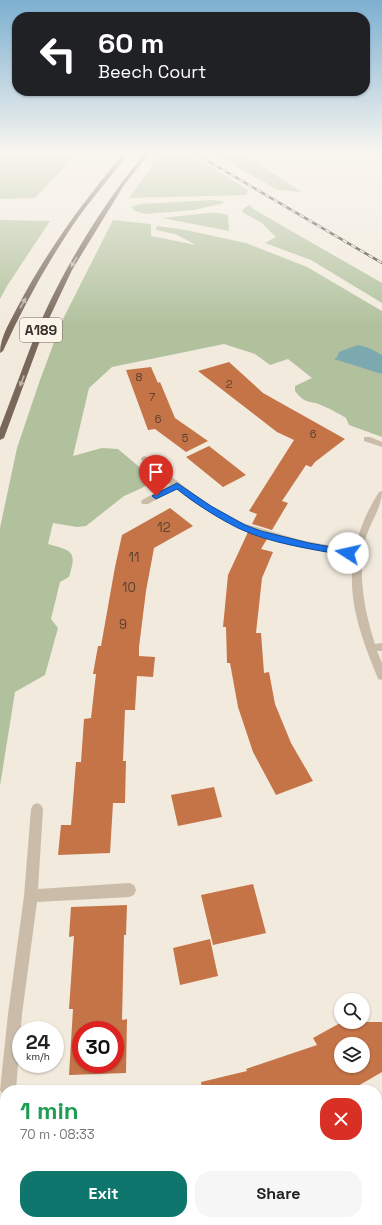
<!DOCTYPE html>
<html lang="en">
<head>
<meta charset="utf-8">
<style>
  body { margin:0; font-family:"Space Grotesk",sans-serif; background:#f6f6f6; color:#222; height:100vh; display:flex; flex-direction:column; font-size:15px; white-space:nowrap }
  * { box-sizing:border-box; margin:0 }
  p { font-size:13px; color:#767676 }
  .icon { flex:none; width:22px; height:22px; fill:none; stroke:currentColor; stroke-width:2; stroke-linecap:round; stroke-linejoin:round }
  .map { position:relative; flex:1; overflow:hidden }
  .side { position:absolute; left:0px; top:1085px; width:382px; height:140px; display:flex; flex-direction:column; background:#fff; border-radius:16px 16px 0 0; box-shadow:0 1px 3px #0004 }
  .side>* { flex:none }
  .guide { position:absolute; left:12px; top:12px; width:358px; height:84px; border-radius:16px; box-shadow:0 1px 3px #0004; background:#202124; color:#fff; overflow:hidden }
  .buttons { position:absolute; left:334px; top:993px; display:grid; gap:8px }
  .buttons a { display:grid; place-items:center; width:36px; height:36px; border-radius:50%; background:#fff; box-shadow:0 1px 3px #0004; font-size:20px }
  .speed { position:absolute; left:12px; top:1021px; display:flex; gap:8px; font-size:20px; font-weight:700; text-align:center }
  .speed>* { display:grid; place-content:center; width:52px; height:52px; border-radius:50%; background:#fff; box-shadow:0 1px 3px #0004; line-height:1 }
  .speed small { font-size:10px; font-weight:400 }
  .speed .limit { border:6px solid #d22; background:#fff; color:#111 }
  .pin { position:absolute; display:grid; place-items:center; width:34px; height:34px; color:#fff; margin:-41px -17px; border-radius:50% 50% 50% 0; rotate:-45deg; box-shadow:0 0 4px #0007 }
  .pin .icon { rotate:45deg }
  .me { position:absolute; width:44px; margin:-22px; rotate:280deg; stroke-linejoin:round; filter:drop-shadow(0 0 3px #0008) }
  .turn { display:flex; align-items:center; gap:14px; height:84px; padding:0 20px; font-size:18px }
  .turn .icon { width:52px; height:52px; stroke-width:2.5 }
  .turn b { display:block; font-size:28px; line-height:34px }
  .round { display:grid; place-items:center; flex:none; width:42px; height:42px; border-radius:16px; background:#f6f6f6 }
  .head { display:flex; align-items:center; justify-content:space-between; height:68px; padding:0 20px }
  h1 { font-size:24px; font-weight:700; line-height:30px; color:#1e9e55 }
  .action { display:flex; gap:8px; margin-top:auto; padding:8px 20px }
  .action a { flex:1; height:46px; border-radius:16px; background:#0f766e; color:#fff; font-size:16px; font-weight:700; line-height:46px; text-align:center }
  .action a+a { background:#f6f6f6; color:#222 }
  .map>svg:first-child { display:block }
  .green { fill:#b1c19d }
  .water { fill:#7ca8af }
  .building { fill:#c57448; fill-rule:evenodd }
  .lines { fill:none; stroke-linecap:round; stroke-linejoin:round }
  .minor { fill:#cabca9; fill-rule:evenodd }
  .major { fill:#79685a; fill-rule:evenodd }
  .rail-casing { stroke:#372f29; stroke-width:2.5 }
  .rail { stroke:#faf4e9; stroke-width:1.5; stroke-dasharray:5; stroke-linecap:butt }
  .oneway { fill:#c0b5a9 }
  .route { fill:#1a73e8; stroke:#114b97 }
  .labels { text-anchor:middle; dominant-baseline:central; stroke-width:3; stroke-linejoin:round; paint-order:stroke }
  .far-number-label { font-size:11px; fill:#5a4031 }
  .number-label { font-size:13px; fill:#5a4031 }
  .shield { fill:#faf4e9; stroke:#726a63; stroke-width:1 }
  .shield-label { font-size:14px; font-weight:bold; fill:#372f29 }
</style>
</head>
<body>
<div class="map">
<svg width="382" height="1225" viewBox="0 0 382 1225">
  <rect width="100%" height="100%" fill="#f2eadd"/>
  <path class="green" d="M0,154H76L35,198L0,199Z
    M160,154H190L248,190L246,195L129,198Z
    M214,154H242L302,192L278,190Z
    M212,200L222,201L224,203L194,210L145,214L135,211L131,207L140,204Z
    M250,205L253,209L382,283V303L311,260L265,243L276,237L262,223L242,212L244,208Z
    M208,213H220L228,215L229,231L162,218Z
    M0,220L50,221L7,286L0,299Z
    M113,220L151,224V236L196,245L175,234L156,230L157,226L186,230L246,243L307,267L382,311V437L349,425L346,418C339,414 331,409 323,406C309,399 307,406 295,391V386L312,378L288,359L270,365L255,354L224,344L112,367L89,388L73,456L102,448L118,449L150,476L151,482L142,488L124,496L86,526L77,527L53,523L48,544C73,551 77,551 69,577L60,582L51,619L58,628L45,675L15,692L0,786V528L17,448L40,380L62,321Z"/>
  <path class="water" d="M358,345L369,348L382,355V374L334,359L337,357L339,352Z"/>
  <path class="building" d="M229,362L263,393L345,439L315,462L311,467L306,465L282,501L288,503L272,530L252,524L257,514L249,511L294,440L277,432L198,371Z
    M151,367L158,383L160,382L175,418L208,441L186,452L155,429L148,430L126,370Z
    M209,446L246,475L223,487L186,457Z
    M170,508L193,526L154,548L146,591L139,647V656L155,657L153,677L137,676L135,710H125L123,761H126L125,803H113L110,853L58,855L61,825H71L76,762H81L84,719L91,718L96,674H93L98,646H101L115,567L122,535Z
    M248,532L267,539L261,549L273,552L262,578L256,633H261L264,673L269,672L275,704L291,743L313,781L276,795L253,752L238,707L230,663H227L226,627H223L228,575Z
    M214,787L222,817L178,826L171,795Z
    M253,884L266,933L213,945L201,895Z
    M127,905L126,935H124L122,1020L127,1019L126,1073L69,1075L73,1009H69L74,936L69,937L71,907ZM81,1030H115V1064H81Z
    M210,939L218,976L180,985L173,948Z
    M342,1022H382V1072L351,1090H202L201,1082L247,1071L246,1069L317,1045L313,1038ZM341,1044H363V1066H341Z"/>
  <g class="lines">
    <path class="minor" d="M364,437H370L382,442V447L364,441Z
      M145,456L203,501L228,516L246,524L300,540L355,550C359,529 367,511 379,492L382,491C382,507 371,521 366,537C357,572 364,610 375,644L382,643V651H377L382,663V680L378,679L377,676C362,640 346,597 354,557C287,546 229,532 176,489L148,504H142L141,502L142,500L170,485L142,461L141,459L142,457Z
      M37,803L41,805L43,809L38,889L129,883L134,885L136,890L134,895L129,897L37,902L22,1014L16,1090H5V1097L3,1095L0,1090L8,1014L24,896L31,809L33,805Z
      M382,1180V1196L377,1198V1182Z
      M24,1220H42L45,1225H27Z
      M254,1220H290L287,1225H251Z
      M354,1220H372L374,1225H356Z"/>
    <path class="major" d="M123,154H128C110,178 90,200 73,225C46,265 23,307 3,351L0,353C0,337 10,322 17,308C46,252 83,202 123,154Z
      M144,154H149L124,185L72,270L45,327L4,438L0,440V428C13,394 25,361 38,328C63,269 103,204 144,154Z"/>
    <defs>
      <path id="rail" d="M196,154L382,263"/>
    </defs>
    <use href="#rail" class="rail-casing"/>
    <use href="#rail" class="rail"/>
  </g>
  <defs><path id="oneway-solid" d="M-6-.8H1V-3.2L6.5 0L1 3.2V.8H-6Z"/></defs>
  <g class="oneway">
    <use href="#oneway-solid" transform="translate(74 262) rotate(121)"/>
    <use href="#oneway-solid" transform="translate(23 303) rotate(-61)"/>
    <use href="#oneway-solid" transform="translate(22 381) rotate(111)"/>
  </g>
  <linearGradient id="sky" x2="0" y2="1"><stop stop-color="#7dafd1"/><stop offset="0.47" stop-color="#f9f6f0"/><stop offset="1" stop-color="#f9f6f0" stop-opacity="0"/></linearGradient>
  <rect width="382" height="326" fill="url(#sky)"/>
  <path class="route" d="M177,483L211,506L245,525L261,531L309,543L348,550L352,553L348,556C313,549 271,544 238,528C216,517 196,504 177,489L158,498L156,499L152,496Z"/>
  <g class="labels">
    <g class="far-number-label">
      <text x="139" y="377">8</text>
      <text x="229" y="384">2</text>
      <text x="152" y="397">7</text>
      <text x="158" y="419">6</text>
      <text x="313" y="434">6</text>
      <text x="185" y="438">5</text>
    </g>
    <g class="number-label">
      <text x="164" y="527">12</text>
      <text x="134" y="557">11</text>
      <text x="129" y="587">10</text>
      <text x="123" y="624">9</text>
    </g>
    <rect class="shield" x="20" y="318" width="42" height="24" rx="3"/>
    <g class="shield-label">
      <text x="41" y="330">A189</text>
    </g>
  </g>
</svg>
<div class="buttons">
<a><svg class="icon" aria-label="search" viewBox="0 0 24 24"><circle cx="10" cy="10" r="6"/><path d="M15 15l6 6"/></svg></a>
<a><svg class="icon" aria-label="layers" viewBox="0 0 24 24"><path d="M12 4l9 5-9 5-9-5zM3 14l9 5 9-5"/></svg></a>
</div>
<div class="speed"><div>24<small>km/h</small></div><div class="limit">30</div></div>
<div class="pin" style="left:156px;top:496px;background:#d93025"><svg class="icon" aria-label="arrive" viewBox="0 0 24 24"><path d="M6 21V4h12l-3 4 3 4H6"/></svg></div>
<svg class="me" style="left:348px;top:553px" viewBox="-20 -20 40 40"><circle r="19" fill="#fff"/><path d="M0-13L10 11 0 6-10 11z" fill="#1a73e8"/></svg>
<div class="guide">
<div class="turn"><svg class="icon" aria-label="left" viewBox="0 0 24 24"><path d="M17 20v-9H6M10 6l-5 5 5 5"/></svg><div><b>60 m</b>Beech Court</div></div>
</div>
<section class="side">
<div class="head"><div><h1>1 min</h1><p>70 m · 08:33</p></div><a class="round" style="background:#d93025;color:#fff"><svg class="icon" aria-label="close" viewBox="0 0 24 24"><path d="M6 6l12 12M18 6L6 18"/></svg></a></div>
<div class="action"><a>Exit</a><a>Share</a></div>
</section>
</div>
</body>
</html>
